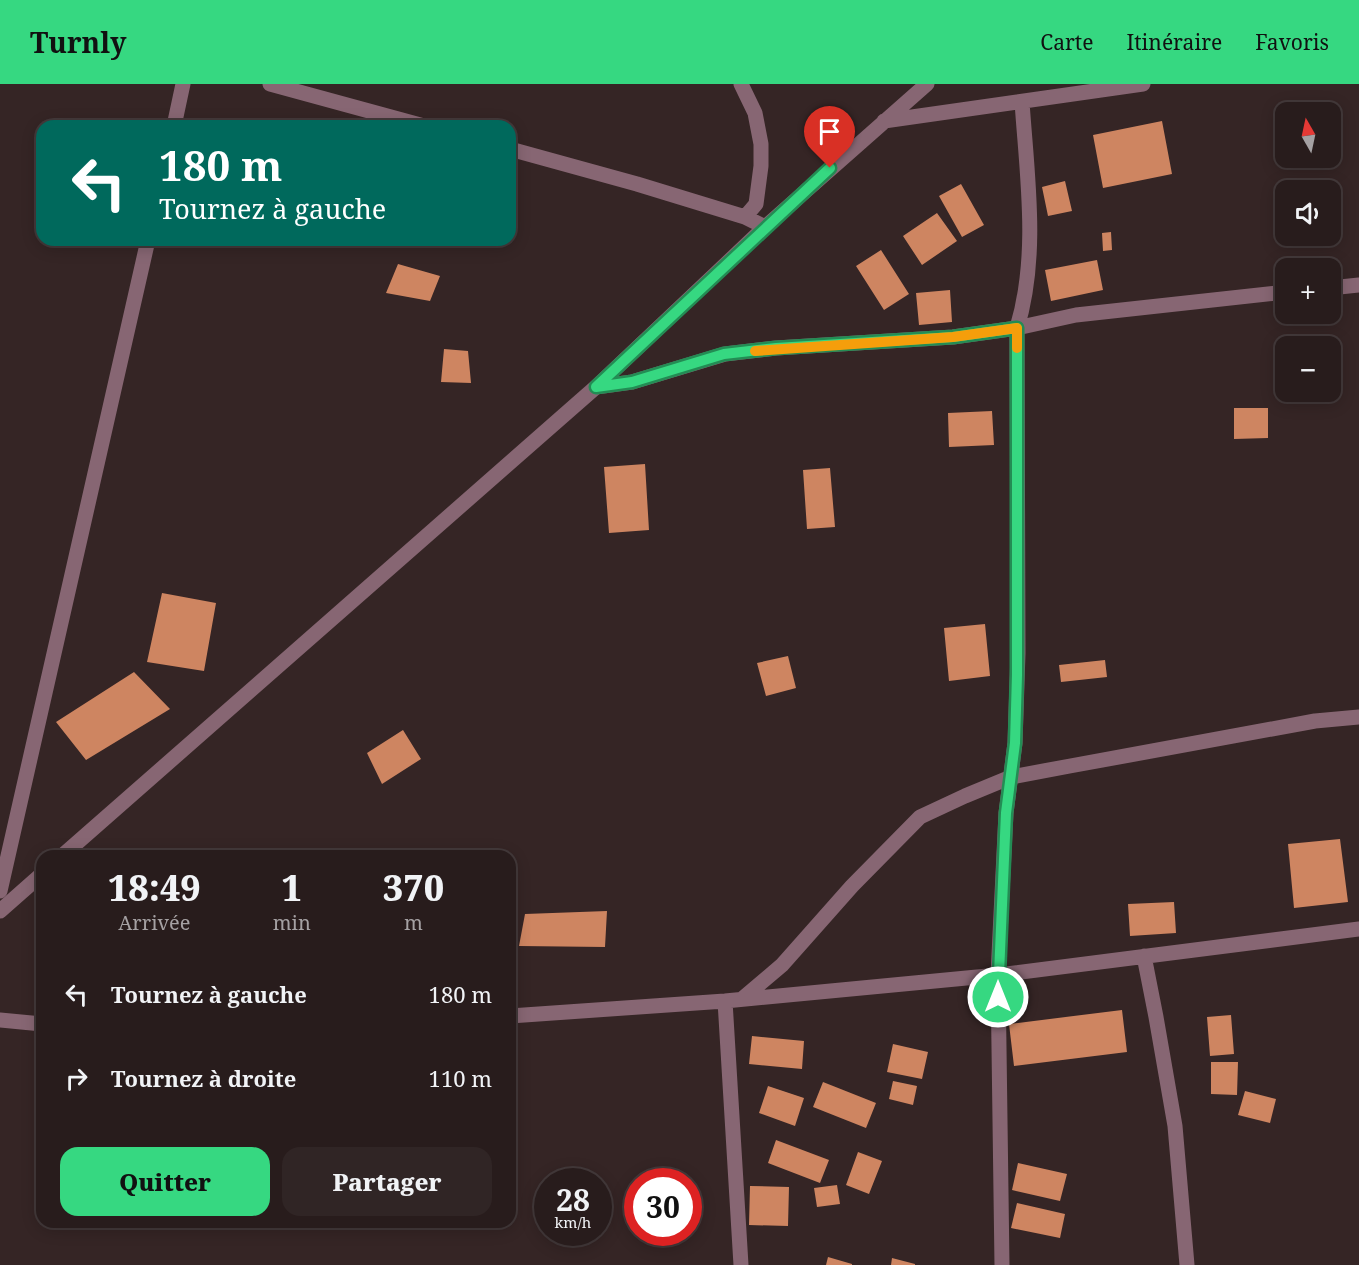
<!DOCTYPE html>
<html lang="fr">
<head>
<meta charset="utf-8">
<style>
  body { margin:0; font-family:"Noto Serif",serif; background:#302525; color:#f1f3f6; height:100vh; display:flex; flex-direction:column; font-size:22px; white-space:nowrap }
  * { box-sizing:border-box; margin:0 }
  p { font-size:20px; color:#a5a1a3 }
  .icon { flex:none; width:33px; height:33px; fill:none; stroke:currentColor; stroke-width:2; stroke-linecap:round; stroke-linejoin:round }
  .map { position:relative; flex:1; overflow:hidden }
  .details { position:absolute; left:36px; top:766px; width:480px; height:378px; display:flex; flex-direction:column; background:#281c1c; border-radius:18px; box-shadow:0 3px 15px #0003,0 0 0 2px #443a3b }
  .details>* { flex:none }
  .top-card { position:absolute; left:36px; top:36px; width:480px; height:126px; border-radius:18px; box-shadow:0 3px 15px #0003,0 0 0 2px #443a3b; background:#00695c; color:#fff; overflow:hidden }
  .needle { width:39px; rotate:351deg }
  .fabs { position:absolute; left:1275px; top:18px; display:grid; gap:12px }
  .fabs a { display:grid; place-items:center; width:66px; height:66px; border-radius:12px; background:#281c1c; box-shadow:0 3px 15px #0003,0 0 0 2px #443a3b; font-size:30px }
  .speed { position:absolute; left:534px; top:1084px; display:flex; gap:12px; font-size:30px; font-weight:700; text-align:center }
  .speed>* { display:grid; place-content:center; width:78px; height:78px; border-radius:50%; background:#281c1c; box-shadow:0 3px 15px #0003,0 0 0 2px #443a3b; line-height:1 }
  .speed small { font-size:15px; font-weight:400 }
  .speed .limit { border:9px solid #d22; background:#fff; color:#111 }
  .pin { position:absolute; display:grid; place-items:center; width:51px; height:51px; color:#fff; margin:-62px -26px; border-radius:50% 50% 50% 0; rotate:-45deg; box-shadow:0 0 6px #0007 }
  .pin .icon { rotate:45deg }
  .me { position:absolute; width:66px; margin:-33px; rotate:0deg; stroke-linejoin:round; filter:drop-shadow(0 0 4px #0008) }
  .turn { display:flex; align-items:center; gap:21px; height:126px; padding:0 24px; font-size:27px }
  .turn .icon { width:78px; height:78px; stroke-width:2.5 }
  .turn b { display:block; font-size:42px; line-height:51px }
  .eta { display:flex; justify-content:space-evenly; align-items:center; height:102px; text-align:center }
  .eta b { font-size:36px; font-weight:800; line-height:42px }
  .cta { display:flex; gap:12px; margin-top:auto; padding:12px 24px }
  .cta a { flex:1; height:69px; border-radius:18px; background:#36d881; color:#111; font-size:24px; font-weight:800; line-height:69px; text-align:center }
  .cta a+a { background:#302525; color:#f1f3f6 }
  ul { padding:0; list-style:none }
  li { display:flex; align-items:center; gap:18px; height:84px; padding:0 24px }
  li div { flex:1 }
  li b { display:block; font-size:22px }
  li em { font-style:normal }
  header { display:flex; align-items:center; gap:36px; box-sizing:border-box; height:84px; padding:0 30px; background:#36d881; color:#111 }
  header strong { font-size:28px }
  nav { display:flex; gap:33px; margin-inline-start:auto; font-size:21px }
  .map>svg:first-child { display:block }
  .building { fill:#ce8561 }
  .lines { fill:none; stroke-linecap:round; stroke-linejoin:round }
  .minor { stroke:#876673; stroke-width:15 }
  .route-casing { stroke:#238c54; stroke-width:15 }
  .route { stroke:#36d881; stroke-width:10 }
  .slow { stroke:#f59e0b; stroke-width:10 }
</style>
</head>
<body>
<header>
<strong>Turnly</strong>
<nav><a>Carte</a><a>Itinéraire</a><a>Favoris</a></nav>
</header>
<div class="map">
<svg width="1359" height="1181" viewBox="0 0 1359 1181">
  <rect width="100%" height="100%" fill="#352525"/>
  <path class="building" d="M1162,37L1172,90L1103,104L1093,51Z
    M1065,97L1072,127L1048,132L1042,103Z
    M961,100L984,141L962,153L939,112Z
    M937,129L957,157L922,181L903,152Z
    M1111,148L1112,166L1103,167L1102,149Z
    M881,166L909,210L884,226L856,182Z
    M1097,176L1103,206L1051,217L1045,186Z
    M398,180L440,192L430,217L386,209Z
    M950,206L952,238L919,241L916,209Z
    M444,265L468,267L471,299L441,298Z
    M1234,324H1268V354L1234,355Z
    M992,327L994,361L949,363L948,329Z
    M645,380L649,446L609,449L604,383Z
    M830,384L835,443L807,445L803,386Z
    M162,509L216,519L204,587L147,578Z
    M985,540L990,592L949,597L944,544Z
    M788,572L796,604L766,612L757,579Z
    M1105,576L1107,593L1061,598L1059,581Z
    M134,588L170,625L86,676L56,638Z
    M403,646L421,675L382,700L367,669Z
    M1340,755L1348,818L1294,824L1288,760Z
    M1174,818L1176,849L1130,852L1128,820Z
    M607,827L605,863L519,862L525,830Z
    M1122,926L1127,968L1014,982L1009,940Z
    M1231,931L1234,970L1210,972L1207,933Z
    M752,952L804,957L802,985L749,980Z
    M893,960L928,968L922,995L887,988Z
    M1211,978H1238L1237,1011L1211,1010Z
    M893,997L917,1002L913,1021L889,1015Z
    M823,998L876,1019L866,1044L813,1023Z
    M768,1002L804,1014L795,1042L759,1029Z
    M1245,1007L1276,1015L1270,1039L1238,1031Z
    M776,1056L829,1076L820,1099L768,1079Z
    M858,1068L882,1077L869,1110L846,1101Z
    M1018,1079L1067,1090L1060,1117L1012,1106Z
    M837,1101L840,1120L817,1123L814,1104Z
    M750,1102L789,1103L788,1142L749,1141Z
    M1017,1119L1065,1130L1060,1154L1011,1144Z
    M828,1173L852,1180V1181H826Z
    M892,1174L915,1180V1181H891Z"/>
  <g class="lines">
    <path class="minor" d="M270,0L424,42
      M741,0L755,29L761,60V82L756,120L745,133
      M884,37L1143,0
      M174,42L183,0
      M510,65L637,100L745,133L765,143
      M1330,204L1359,201
      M596,303L632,298L725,270L776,264L953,253L1017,244L1076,231L1286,208
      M62,772L596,303L765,143L927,0
      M0,807L148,156
      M0,827L42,790
      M1144,872L1156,933L1175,1042L1187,1181
      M742,915L782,881L852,802L920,733L965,712L1011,693L1070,682L1315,637L1359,633
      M725,917L741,1181
      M510,932L725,917L998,891L1359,845
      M0,936L42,940
      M1002,1181L998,891L1006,729L1015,659L1018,569L1017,244C1039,171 1027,92 1022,18"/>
  </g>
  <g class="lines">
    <defs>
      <path id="route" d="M830,84L596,303L632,298L724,270L776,264L953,253L1017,244V591L1015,659L1006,729L998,913"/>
    </defs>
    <use href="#route" class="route-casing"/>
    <use href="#route" class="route"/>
    <path class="slow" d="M755,267L953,253L1017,244V264"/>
  </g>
</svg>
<div class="fabs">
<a><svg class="needle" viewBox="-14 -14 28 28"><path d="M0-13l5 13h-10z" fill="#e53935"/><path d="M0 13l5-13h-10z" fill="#a5a1a3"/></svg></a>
<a><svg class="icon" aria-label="sound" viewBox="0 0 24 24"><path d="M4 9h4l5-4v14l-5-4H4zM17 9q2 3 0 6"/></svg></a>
<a>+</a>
<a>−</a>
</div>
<div class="speed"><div>28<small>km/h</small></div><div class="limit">30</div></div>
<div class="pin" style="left:830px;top:84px;background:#d93025"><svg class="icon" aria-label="arrive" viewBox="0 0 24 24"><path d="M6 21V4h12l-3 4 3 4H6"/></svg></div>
<svg class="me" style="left:998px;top:913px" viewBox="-20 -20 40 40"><circle r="17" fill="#36d881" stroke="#fff" stroke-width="3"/><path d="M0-11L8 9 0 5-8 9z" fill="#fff"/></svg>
<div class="top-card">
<div class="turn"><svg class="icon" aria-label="left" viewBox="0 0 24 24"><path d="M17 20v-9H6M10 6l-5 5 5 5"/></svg><div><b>180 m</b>Tournez à gauche</div></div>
</div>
<section class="details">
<div class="eta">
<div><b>18:49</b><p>Arrivée</p></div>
<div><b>1</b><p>min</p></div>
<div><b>370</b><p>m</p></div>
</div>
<ul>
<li><svg class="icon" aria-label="left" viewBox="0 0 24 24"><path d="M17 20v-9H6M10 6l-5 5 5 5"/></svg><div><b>Tournez à gauche</b></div><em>180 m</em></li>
<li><svg class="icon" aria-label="right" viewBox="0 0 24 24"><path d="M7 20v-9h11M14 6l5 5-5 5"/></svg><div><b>Tournez à droite</b></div><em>110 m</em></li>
</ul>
<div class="cta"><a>Quitter</a><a>Partager</a></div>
</section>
</div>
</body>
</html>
